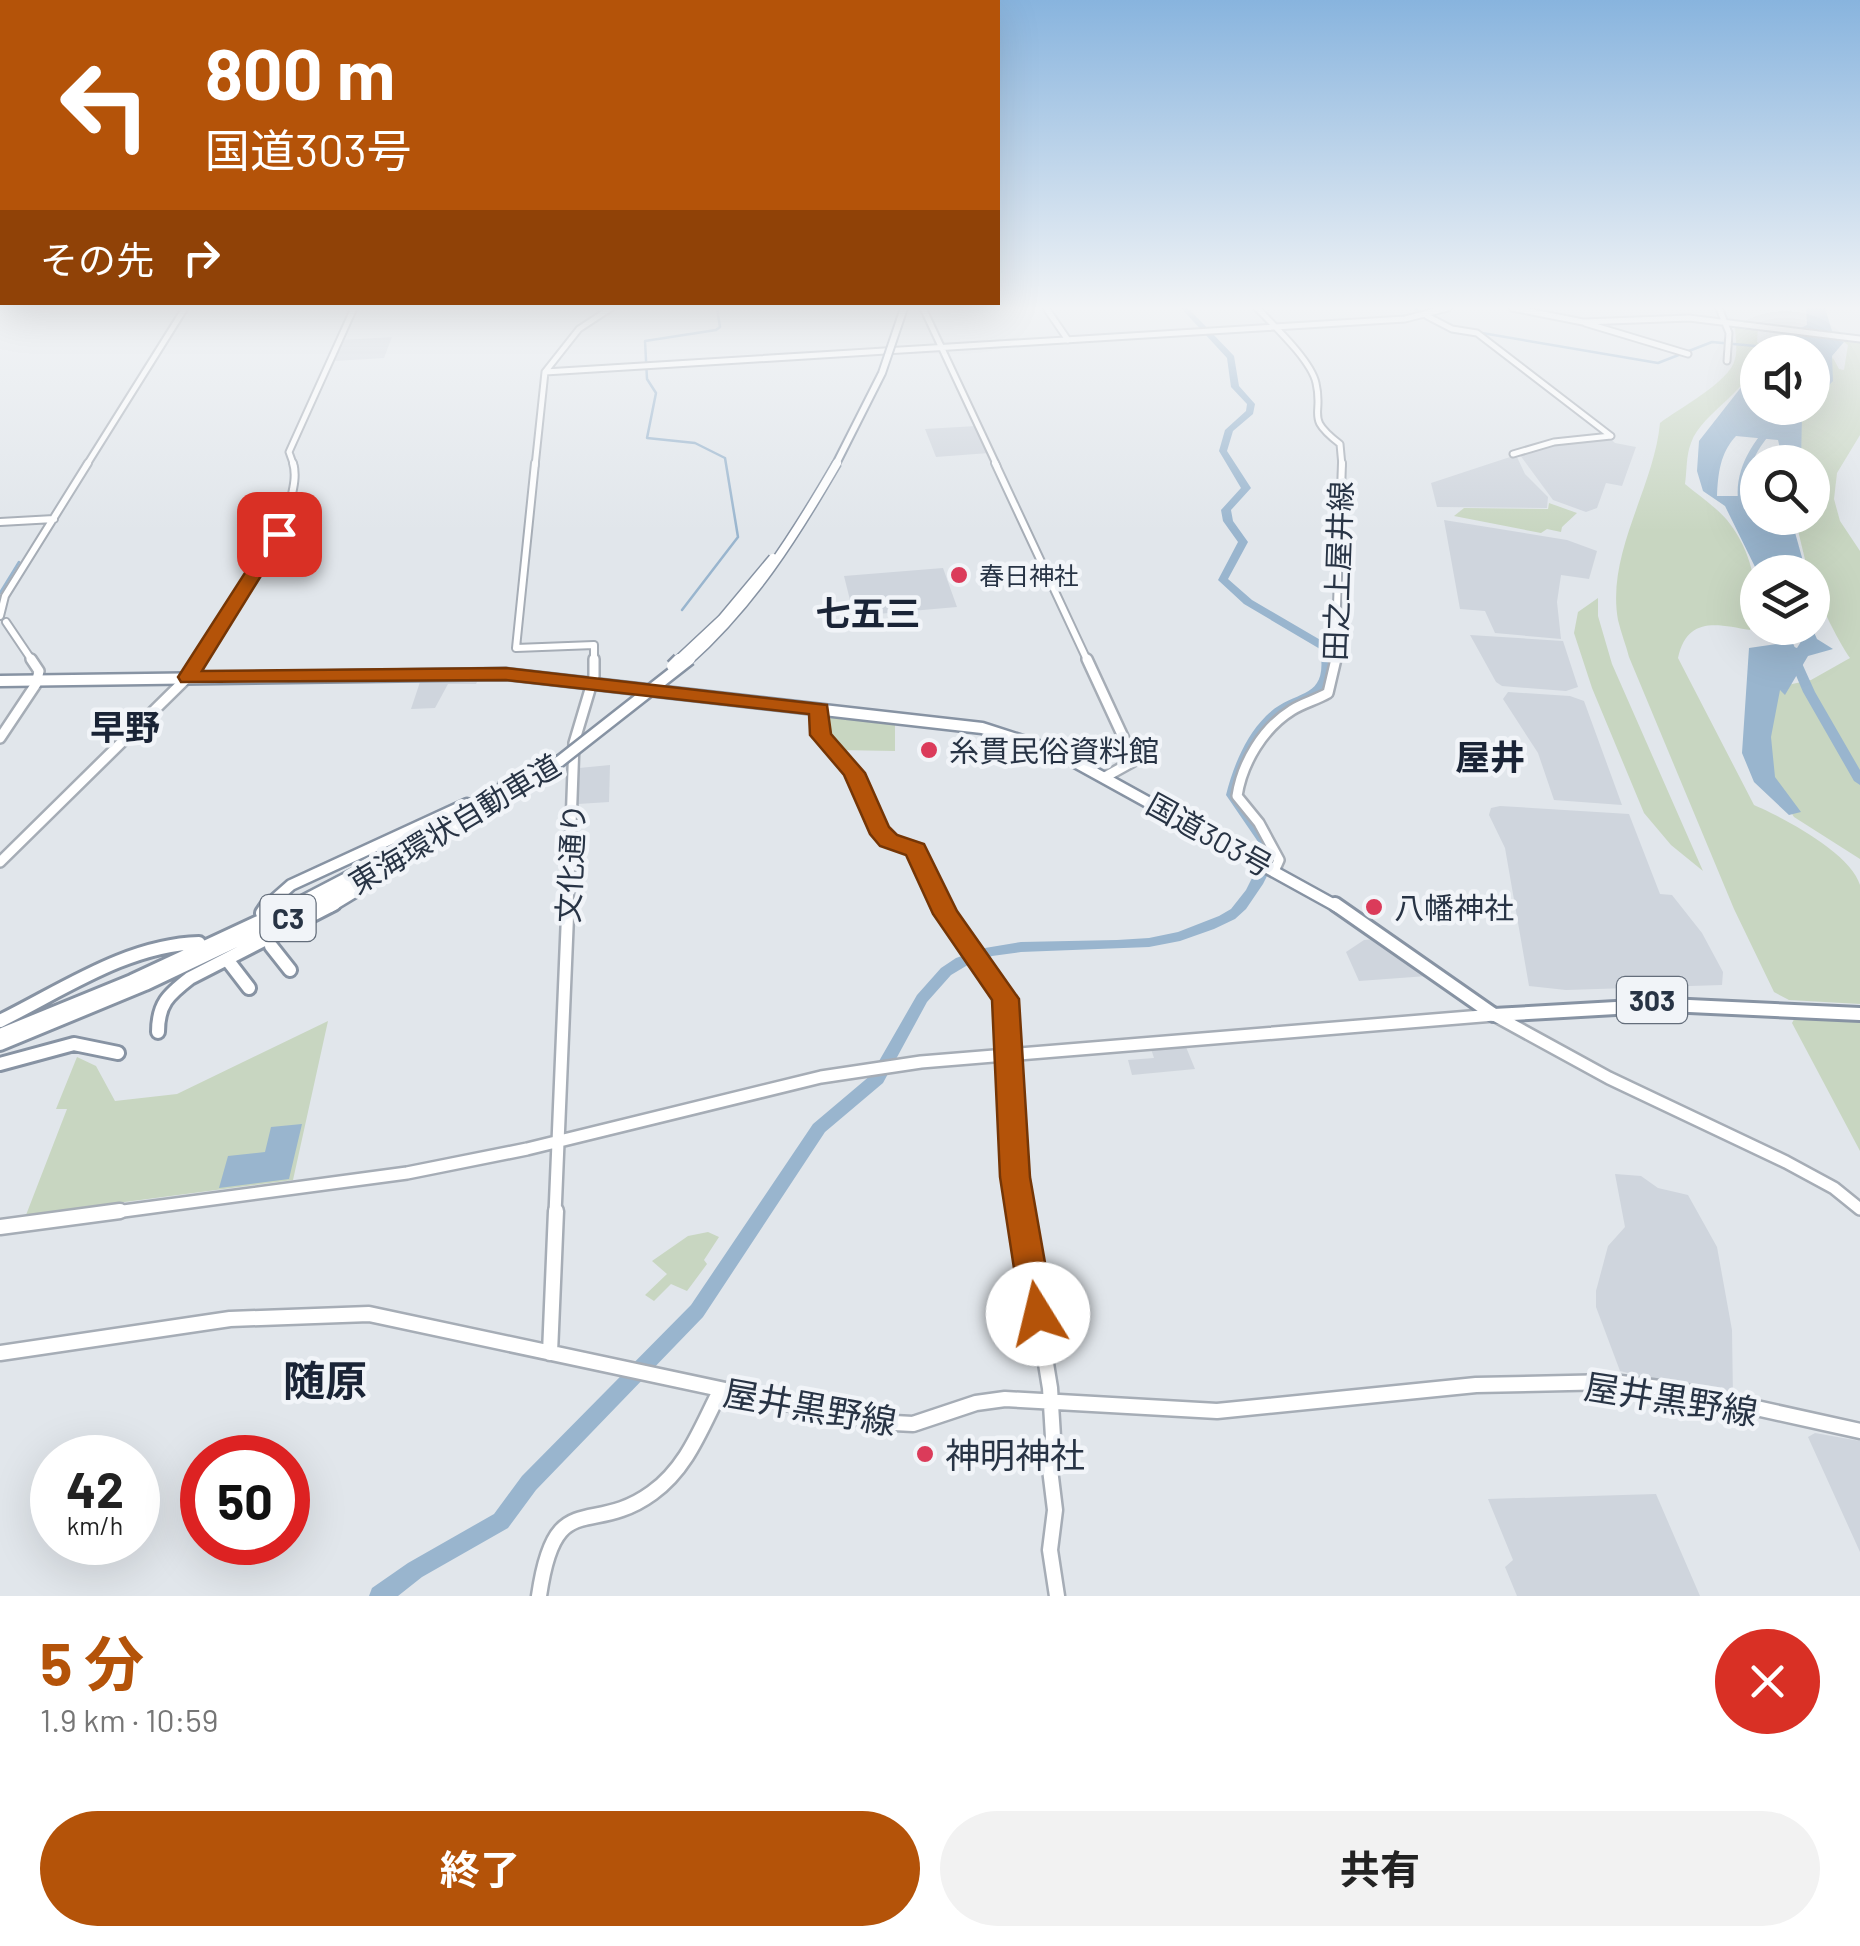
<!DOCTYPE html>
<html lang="ja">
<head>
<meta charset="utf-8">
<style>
  body { margin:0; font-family:Barlow,"Noto Sans JP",sans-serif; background:#f2f2f2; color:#222; height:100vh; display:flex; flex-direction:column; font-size:38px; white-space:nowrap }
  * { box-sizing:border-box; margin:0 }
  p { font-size:32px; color:#767676 }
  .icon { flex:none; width:55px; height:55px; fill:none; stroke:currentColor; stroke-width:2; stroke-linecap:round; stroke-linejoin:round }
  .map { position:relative; height:1596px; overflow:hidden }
  .drawer { display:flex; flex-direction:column; background:#fff; flex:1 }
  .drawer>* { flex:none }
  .hud { position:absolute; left:0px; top:0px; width:1000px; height:305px; box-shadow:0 10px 40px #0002; background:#b45309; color:#fff; overflow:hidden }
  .fabs { position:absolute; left:1740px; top:335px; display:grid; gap:20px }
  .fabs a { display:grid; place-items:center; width:90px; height:90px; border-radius:50%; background:#fff; box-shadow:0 10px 40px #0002; font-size:50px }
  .speed { position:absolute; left:30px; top:1435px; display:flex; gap:20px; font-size:50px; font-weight:700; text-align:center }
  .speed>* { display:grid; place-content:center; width:130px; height:130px; border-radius:50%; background:#fff; box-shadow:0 10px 40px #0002; line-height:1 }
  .speed small { font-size:25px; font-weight:400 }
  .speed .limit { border:15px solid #d22; background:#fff; color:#111 }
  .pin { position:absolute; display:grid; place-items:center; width:85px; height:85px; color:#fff; margin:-42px; border-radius:20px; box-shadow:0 5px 15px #0006 }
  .me { position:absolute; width:110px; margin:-55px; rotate:351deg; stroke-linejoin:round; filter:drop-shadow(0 0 8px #0008) }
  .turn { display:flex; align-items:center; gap:35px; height:210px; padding:0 40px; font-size:45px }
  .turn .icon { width:130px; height:130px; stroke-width:2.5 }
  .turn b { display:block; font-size:70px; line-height:85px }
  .then { display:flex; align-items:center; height:95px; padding:0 40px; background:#0003; gap:20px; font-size:38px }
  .round { display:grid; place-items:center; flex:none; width:105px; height:105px; border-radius:52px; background:#f2f2f2 }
  .summary { display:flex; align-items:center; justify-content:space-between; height:170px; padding:0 40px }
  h1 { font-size:60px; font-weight:700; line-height:75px; color:#b45309 }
  .cta { display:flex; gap:20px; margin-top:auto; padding:20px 40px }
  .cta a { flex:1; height:115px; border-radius:60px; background:#b45309; color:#fff; font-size:40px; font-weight:700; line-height:115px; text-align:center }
  .cta a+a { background:#f2f2f2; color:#222 }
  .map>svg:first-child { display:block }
  .built { fill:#cfd5dd }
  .green { fill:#c8d6c1 }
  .water { fill:#99b5ce }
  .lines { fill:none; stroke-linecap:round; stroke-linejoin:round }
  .stream { stroke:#99b5ce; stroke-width:2.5 }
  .river { fill:#99b5ce; fill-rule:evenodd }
  .secondary-far4-casing { stroke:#a6adb6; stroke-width:9 }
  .secondary-far3-casing { stroke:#a6adb6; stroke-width:10 }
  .secondary-far2-casing { stroke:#a6adb6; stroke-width:14 }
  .secondary-far1-casing { stroke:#a6adb6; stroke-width:16 }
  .secondary-casing { stroke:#a6adb6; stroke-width:19 }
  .highway-far1-casing { stroke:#8793a3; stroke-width:15 }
  .highway-casing { stroke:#8793a3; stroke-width:18 }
  .secondary-far4 { stroke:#fff; stroke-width:5 }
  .secondary-far3 { stroke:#fff; stroke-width:6 }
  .secondary-far2 { stroke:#fff; stroke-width:9 }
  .secondary-far1 { stroke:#fff; stroke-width:11 }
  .secondary { stroke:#fff; stroke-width:14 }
  .highway-far1 { stroke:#fff; stroke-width:10 }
  .highway { stroke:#fff; stroke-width:12 }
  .highway-bridge-far2-casing { stroke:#8793a3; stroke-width:10; stroke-linecap:butt }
  .highway-bridge-far1-casing { stroke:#8793a3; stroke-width:11; stroke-linecap:butt }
  .highway-bridge-casing { stroke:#8793a3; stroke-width:15; stroke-linecap:butt }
  .highway-bridge-far2 { stroke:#fff; stroke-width:6 }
  .highway-bridge-far1 { stroke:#fff; stroke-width:8 }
  .highway-bridge { stroke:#fff; stroke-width:10 }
  .route { fill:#b45309; stroke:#753606; stroke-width:2.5 }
  .poi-dot { fill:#db3b5a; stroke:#f1f4f8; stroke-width:4 }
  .labels { text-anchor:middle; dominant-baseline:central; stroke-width:9; stroke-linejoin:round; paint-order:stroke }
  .far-poi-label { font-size:25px; fill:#283445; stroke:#f1f4f8; text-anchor:start }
  .shield { fill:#f1f4f8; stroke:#646e7b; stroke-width:2.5 }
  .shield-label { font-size:28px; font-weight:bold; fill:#283445 }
  .street-label { font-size:30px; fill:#283445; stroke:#f1f4f8 }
  .poi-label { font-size:30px; fill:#283445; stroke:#f1f4f8; text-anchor:start }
  .quarter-label { font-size:35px; font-weight:bold; fill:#1a2436; stroke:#f1f4f8 }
  .near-street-label { font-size:35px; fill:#283445; stroke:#f1f4f8 }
  .near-poi-label { font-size:35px; fill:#283445; stroke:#f1f4f8; text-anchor:start }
  .near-quarter-label { font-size:42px; font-weight:bold; fill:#1a2436; stroke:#f1f4f8 }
</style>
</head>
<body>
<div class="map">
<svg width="1860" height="1596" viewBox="0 0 1860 1596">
  <rect width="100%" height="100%" fill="#e1e6eb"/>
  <path class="built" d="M392,337L384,358L335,361L342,340Z
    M976,426L989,453L936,457L925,429Z
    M1609,437L1615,443L1636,447L1622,486L1606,483L1597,508L1586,512L1553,500L1520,455L1565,442Z
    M1510,457H1517L1525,474L1548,497L1547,508L1437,507L1431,483Z
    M1444,520L1567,540L1597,551L1589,579L1561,575L1557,602L1561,639L1495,633L1485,611L1460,609Z
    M943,568L957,607L854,616L844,576Z
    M1470,635L1563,641L1578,687L1566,691L1502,686L1496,682Z
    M422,676H480L476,684H448L435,708L411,709Z
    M1508,692L1570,696L1584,701L1622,805L1554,800L1538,753L1503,699Z
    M610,765L609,802L578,804L579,768Z
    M1500,806L1629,814L1660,894L1672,895L1702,933L1723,972L1722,985L1566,990L1529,986L1505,848L1489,815L1491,808Z
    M1375,939L1427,976L1359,981L1346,952L1364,940Z
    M1186,1047L1195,1069L1132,1075L1128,1060L1154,1058L1151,1049Z
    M1615,1174L1641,1176L1658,1188L1688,1195L1717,1247L1732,1330L1733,1399L1620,1371L1596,1307V1291L1608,1246L1625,1227Z
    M1815,1433L1860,1441V1552L1808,1437Z
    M1656,1494L1700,1596H1517L1505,1567L1513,1560L1488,1499Z"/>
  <path class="green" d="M1735,325L1758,328L1757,342L1766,349L1758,352C1755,389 1702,411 1691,443C1686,455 1687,471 1685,484C1698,495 1716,507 1727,520C1752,551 1762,593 1750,630C1717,624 1687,616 1678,658L1754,805C1782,817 1851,853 1860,885C1860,905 1860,978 1860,1004L1789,1000L1774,992L1734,909L1629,657C1626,645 1621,633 1618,620C1606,553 1654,488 1660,423C1679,408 1730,382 1735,359C1738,349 1735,335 1735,325Z
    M1839,338L1860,340V435L1837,473L1834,499L1840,521L1860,551V859L1794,817L1764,769L1769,689L1811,680L1850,658C1838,641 1813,593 1812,572H1808L1795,518H1812V462H1798L1796,425L1814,407L1818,373L1833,358L1839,369L1844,370L1848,345Z
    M1549,503L1577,513L1562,527L1561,532L1547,529L1541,533L1454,516L1464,508L1548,509Z
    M1598,598V616L1612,664L1703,871L1671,845L1644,813L1592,688L1574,633L1578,612Z
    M823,713L895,721V751L837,750L824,735Z
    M1796,1016L1860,1019V1151L1792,1023Z
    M328,1021L293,1180L26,1215L67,1109H56L77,1057L96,1066L115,1101L177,1094Z
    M708,1232L719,1237L704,1260L707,1264L687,1291L671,1284L654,1301L645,1295L667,1274L652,1261L688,1236Z"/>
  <path class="water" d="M1806,308H1825L1832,331L1825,333L1844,342L1832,356L1833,381L1813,402L1812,352H1773L1780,345L1769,343L1807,325Z
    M1757,367L1758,408H1807L1802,415L1801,462H1783L1778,440L1736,436C1720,453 1718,474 1717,496H1757L1758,518H1791L1806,572L1758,573L1725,506L1703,491L1697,471L1699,441Z
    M1792,628H1812L1817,639L1833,649L1808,656L1785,695L1780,690L1771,737L1775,777L1801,812L1789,815L1754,782L1742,753L1749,648L1783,643L1797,648L1802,640Z
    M302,1124L289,1179L219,1188L228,1156L265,1152L271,1127Z"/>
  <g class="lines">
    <path class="stream" d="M1414,308L1423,313
      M1482,333L1658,363L1712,342L1777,348
      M0,593L19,562
      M682,610L738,537L725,458L695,443L647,438L656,393L647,379L645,341L716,330L720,327L717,308"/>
    <path class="river" d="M1181,308H1188L1234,356L1239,386L1255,404L1253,414L1233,431L1227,451L1251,488L1231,510L1233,521L1248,542L1228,579L1252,600L1329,645C1348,701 1299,694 1272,724C1254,743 1244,770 1238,795L1279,852L1263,884L1246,909L1235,919L1214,929L1180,941L1149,947L1021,952L992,956L966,966L951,975L927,1002L883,1083L825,1132L703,1317L536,1490L508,1528L422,1577L398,1596H369L372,1588L408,1563L494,1514L522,1476L691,1305L813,1124L871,1075L917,995L941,968L956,958L985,948L1021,942L1117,940L1149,938L1178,932L1219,916L1231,909L1246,890L1265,852L1226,795C1233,767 1245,737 1266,716C1295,687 1329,703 1320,649L1244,604L1218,580L1238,542L1223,521L1221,510L1241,488L1219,451L1225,430L1246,411L1247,404L1231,387L1227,358Z
      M1785,408H1793C1761,444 1741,461 1749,513L1744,516L1741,515C1728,471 1755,437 1785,408Z
      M1776,628H1786L1815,692L1860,770V785L1854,781L1803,692Z"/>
    <defs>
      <path id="secondary-far4" d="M923,308L997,466
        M1046,308L1068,340
        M1257,308C1273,325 1311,360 1316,383C1324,417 1304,416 1340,444L1342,466
        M1512,308L1583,322L1689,318L1860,339
        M1719,308L1729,333L1727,361
        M1427,316L1452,329L1477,333L1611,436
        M1585,323L1688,354
        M545,372L1405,319L1448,308
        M1513,454L1554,442L1611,436
        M86,466L185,308
        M294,466L289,452L354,308
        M535,466L545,372L579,329L611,308"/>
      <path id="secondary-far3" d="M535,463L516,648L594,645V662
        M995,463L1088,662
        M0,522L54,519
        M0,616L5,596L88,463
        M6,622L33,662
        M198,662L287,524C287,504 299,482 293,463
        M1335,662L1342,463"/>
      <path id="secondary-far2" d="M1087,659L1131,754L1132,762L1105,777
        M819,709L821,735L854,773L882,834L915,850L943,907
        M0,738L36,684L39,671L31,659
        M0,862L188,677L199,659
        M1275,869L1279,860L1259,823L1237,796C1242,763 1263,728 1292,710C1303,703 1316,700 1328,693L1336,659
        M568,907L574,743L594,676V659"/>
      <path id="secondary-far1" d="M941,904L1006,999L1015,1177L1021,1214
        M101,1214L407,1173L527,1149L821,1077L921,1062L1494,1015L1609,1078L1786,1162L1834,1188L1860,1209
        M555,1214L568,904"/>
      <path id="secondary" d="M1021,1211L1050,1388L1053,1437L1049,1461L1055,1510L1050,1550L1057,1596
        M0,1227L120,1211
        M0,1353L230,1319L369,1314L875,1422L913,1424L976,1403L1005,1399L1217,1411L1476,1385L1613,1382L1675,1390L1860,1431
        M550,1353L556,1211
        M539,1596C555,1485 590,1538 652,1493C687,1468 701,1428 720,1391"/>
      <path id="highway-far1" d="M0,681L506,674L982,728L1057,752L1338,907
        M504,785L536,769
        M266,907L291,885L467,804
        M291,907L387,857L510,786
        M309,907L426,844L560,761
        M330,907L386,873"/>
      <path id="highway" d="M1335,904L1494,1015L1668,1005L1860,1014
        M262,913L268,904
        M271,946L290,970
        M229,962L249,988
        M0,1021C63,990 127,945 199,943
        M158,1032C158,1004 168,995 190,978L334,904
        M0,1035L132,981L297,904
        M0,1044L145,984L314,904
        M0,1064L74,1044L118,1053"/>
    </defs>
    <use href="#secondary-far4" class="secondary-far4-casing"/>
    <use href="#secondary-far3" class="secondary-far3-casing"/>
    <use href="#secondary-far2" class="secondary-far2-casing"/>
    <use href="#secondary-far1" class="secondary-far1-casing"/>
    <use href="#secondary" class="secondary-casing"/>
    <use href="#highway-far1" class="highway-far1-casing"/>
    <use href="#highway" class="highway-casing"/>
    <use href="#secondary-far4" class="secondary-far4"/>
    <use href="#secondary-far3" class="secondary-far3"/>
    <use href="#secondary-far2" class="secondary-far2"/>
    <use href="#secondary-far1" class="secondary-far1"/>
    <use href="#secondary" class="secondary"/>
    <use href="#highway-far1" class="highway-far1"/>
    <use href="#highway" class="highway"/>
    <defs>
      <path id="highway-bridge-far2" d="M835,466L882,373L904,308"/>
      <path id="highway-bridge-far1" d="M676,662L722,619L773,558
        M687,662C752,604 794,537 837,463"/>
      <path id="highway-bridge" d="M672,666L679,659
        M560,761L690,659"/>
    </defs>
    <use href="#highway-bridge-far2" class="highway-bridge-far2-casing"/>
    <use href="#highway-bridge-far1" class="highway-bridge-far1-casing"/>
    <use href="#highway-bridge" class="highway-bridge-casing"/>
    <use href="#highway-bridge-far2" class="highway-bridge-far2"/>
    <use href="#highway-bridge-far1" class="highway-bridge-far1"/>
    <use href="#highway-bridge" class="highway-bridge"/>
  </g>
  <linearGradient id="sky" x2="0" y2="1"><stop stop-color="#88b4de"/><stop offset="0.58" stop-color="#f2f4f6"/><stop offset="1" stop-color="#f2f4f6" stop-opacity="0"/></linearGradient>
  <rect width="1860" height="531" fill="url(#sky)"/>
  <path class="route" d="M279,529L287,534L202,671L506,668L827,705L831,734L865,773L889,827L897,835L924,844L957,911L1019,999L1030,1177L1054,1314L1049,1324L1038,1329L1026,1324L1021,1314L1000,1177L992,1000L933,914L906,855L880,846L870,834L844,775L810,735L809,714L506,680L181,682L178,677L270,534Z"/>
  <g class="poi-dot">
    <circle cx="959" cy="575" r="10"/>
    <circle cx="929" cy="750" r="10"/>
    <circle cx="1374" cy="907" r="10"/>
    <circle cx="925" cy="1454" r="10"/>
  </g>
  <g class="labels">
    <g class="far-poi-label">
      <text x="979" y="575">春日神社</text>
    </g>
    <g class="shield">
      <rect x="260.5" y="895" width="55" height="46" rx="8"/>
      <rect x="1617" y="977" width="70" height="46" rx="8"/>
    </g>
    <g class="shield-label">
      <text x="288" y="918">C3</text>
      <text x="1652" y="1000">303</text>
    </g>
    <g class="street-label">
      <text transform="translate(1337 571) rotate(-88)">田之上屋井線</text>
      <text transform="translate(454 823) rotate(-31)">東海環状自動車道</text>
      <text transform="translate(1210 834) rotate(29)">国道303号</text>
      <text transform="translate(570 863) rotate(-87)">文化通り</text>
    </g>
    <g class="poi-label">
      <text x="949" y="750">糸貫民俗資料館</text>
      <text x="1394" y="907">八幡神社</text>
    </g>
    <g class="quarter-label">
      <text x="868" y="612">七五三</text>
      <text x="125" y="726">早野</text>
      <text x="1490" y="756">屋井</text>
    </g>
    <g class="near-street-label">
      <text transform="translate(1671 1398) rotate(9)">屋井黒野線</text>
      <text transform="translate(810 1406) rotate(10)">屋井黒野線</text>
    </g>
    <g class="near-poi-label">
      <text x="945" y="1454">神明神社</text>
    </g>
    <g class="near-quarter-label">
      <text x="325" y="1379">随原</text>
    </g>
  </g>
</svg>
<div class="fabs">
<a><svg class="icon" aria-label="sound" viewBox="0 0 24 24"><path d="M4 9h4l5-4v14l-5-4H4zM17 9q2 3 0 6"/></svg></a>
<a><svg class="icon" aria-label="search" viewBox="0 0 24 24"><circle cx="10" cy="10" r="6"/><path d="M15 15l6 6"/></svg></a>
<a><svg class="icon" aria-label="layers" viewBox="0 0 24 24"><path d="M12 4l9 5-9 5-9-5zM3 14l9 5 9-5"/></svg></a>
</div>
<div class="speed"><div>42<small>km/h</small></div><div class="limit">50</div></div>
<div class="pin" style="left:279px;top:534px;background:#d93025"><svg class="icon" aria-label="arrive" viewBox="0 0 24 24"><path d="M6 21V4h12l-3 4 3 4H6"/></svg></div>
<svg class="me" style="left:1038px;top:1314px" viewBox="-20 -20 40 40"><circle r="19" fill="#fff"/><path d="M0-13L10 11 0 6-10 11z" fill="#b45309"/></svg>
<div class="hud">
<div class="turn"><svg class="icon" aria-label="left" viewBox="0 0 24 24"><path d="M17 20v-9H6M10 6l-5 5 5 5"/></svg><div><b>800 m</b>国道303号</div></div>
<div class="then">その先<svg class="icon" aria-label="right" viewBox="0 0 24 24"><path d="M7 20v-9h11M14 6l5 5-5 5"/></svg></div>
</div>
</div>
<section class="drawer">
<div class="summary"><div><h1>5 分</h1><p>1.9 km · 10:59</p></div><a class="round" style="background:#d93025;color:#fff"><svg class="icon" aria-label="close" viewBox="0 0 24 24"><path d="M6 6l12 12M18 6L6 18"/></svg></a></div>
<div class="cta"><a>終了</a><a>共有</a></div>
</section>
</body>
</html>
